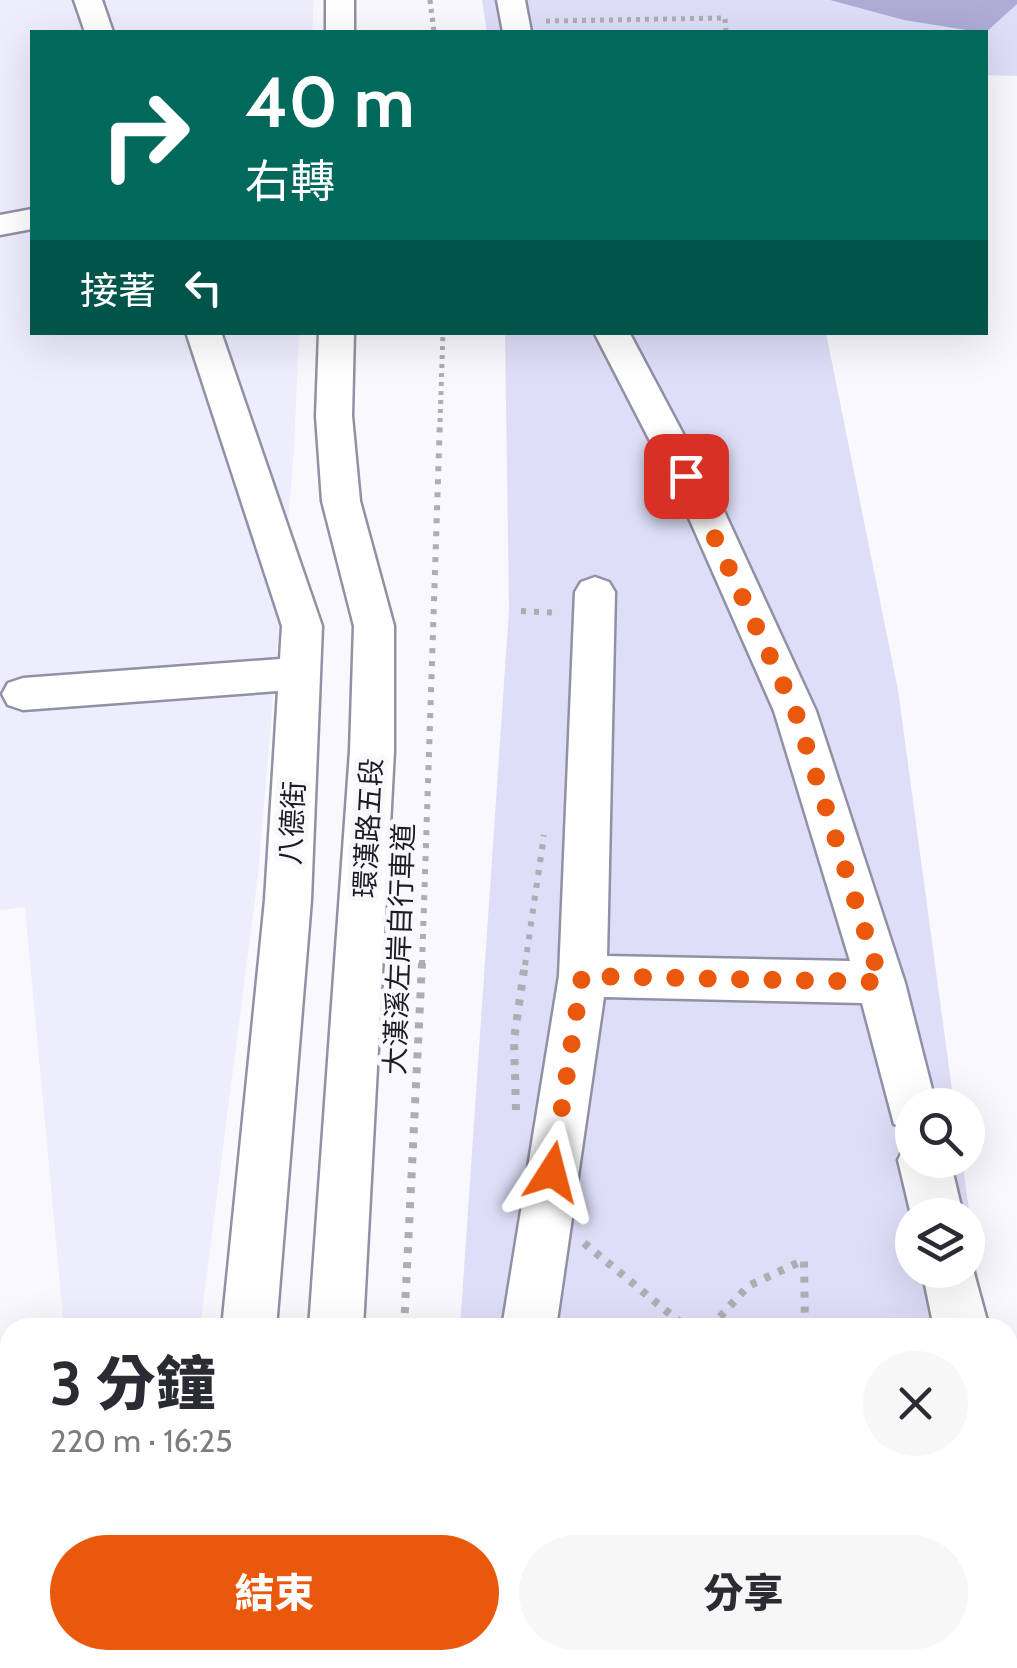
<!DOCTYPE html>
<html lang="zh-TW">
<head>
<meta charset="utf-8">
<style>
  body { margin:0; font-family:Cabin,"Noto Sans TC",sans-serif; background:#f7f7f7; color:#2b2b33; height:100vh; display:flex; flex-direction:column; font-size:38px; white-space:nowrap }
  * { box-sizing:border-box; margin:0 }
  p { font-size:32px; color:#7c7c81 }
  .icon { flex:none; width:55px; height:55px; fill:none; stroke:currentColor; stroke-width:2; stroke-linecap:round; stroke-linejoin:round }
  .map { position:relative; flex:1; overflow:hidden }
  .details { position:absolute; left:0px; top:1318px; width:1018px; height:352px; display:flex; flex-direction:column; background:#fff; border-radius:30px 30px 0 0; box-shadow:0 10px 40px #0002 }
  .details>* { flex:none }
  .banner { position:absolute; left:30px; top:30px; width:958px; height:305px; border-radius:0px; box-shadow:0 10px 40px #0002; background:#00695c; color:#fff; overflow:hidden }
  .controls { position:absolute; left:895px; top:1088px; display:grid; gap:20px }
  .controls a { display:grid; place-items:center; width:90px; height:90px; border-radius:50%; background:#fff; box-shadow:0 10px 40px #0002; font-size:50px }
  .pin { position:absolute; display:grid; place-items:center; width:85px; height:85px; color:#fff; margin:-42px; border-radius:20px; box-shadow:0 5px 15px #0006 }
  .me { position:absolute; width:110px; margin:-55px; rotate:9deg; stroke-linejoin:round; filter:drop-shadow(0 0 8px #0008) }
  .turn { display:flex; align-items:center; gap:35px; height:210px; padding:0 50px; font-size:45px }
  .turn .icon { width:130px; height:130px; stroke-width:2.5 }
  .turn b { display:block; font-size:70px; line-height:85px }
  .then { display:flex; align-items:center; height:95px; padding:0 50px; background:#0003; gap:20px; font-size:38px }
  .round { display:grid; place-items:center; flex:none; width:105px; height:105px; border-radius:52px; background:#f7f7f7 }
  .summary { display:flex; align-items:center; justify-content:space-between; height:170px; padding:0 50px }
  h1 { font-size:60px; font-weight:800; line-height:75px }
  .cta { display:flex; gap:20px; margin-top:auto; padding:20px 50px }
  .cta a { flex:1; height:115px; border-radius:60px; background:#ea580c; color:#fff; font-size:40px; font-weight:800; line-height:115px; text-align:center }
  .cta a+a { background:#f7f7f7; color:#2b2b33 }
  .map>svg:first-child { display:block }
  .built { fill:#ededfe }
  .green { fill:#dedef8; fill-rule:evenodd }
  .water { fill:#adacd5 }
  .lines { fill:none; stroke-linecap:round; stroke-linejoin:round }
  .minor-casing { stroke:#9191a5; stroke-width:5 }
  .path-far2 { stroke:#adadb3; stroke-width:5; stroke-dasharray:4 5; stroke-linecap:butt }
  .path-far1 { stroke:#adadb3; stroke-width:6; stroke-dasharray:5 8; stroke-linecap:butt }
  .path { stroke:#adadb3; stroke-width:8; stroke-dasharray:6 9; stroke-linecap:butt }
  .minor { fill:#fff; fill-rule:evenodd }
  .route { stroke:#ea580c; stroke-width:18; stroke-dasharray:0 32.4 }
  .labels { text-anchor:middle; dominant-baseline:central; stroke-width:10; stroke-linejoin:round; paint-order:stroke }
  .street-label { font-size:28px; fill:#1c1c24; stroke:#f8f8fd }
</style>
</head>
<body>
<div class="map">
<svg width="1017" height="1668" viewBox="0 0 1017 1668">
  <rect width="100%" height="100%" fill="#f8f8fd"/>
  <path class="built" d="M0,0H314L312,32H32V332L299,333L294,450L258,875L200,1327H64L25,907L0,910Z"/>
  <path class="green" d="M482,0H1017V76L985,75V32H487Z
    M505,333H826L898,690L954,1105H912V1160H962L985,1327L460,1328L509,610ZM912,1215H968V1270H912Z
    M1008,1483L1017,1550V1668H437L438,1660H1008Z"/>
  <path class="water" d="M830,0H1017V4L985,33L904,20Z"/>
  <g class="lines">
    <defs>
      <path id="minor" d="M74,0H102L113,32H85Z
        M326,0H354V32H326Z
        M497,0H525L531,32H503Z
        M32,209V229L0,235V215Z
        M186,332H221L322,626L311,900L276,1328H222L265,900L278,691L23,710L8,705L2,694L8,683L23,678L280,659L282,626Z
        M319,332H354L352,416L360,501L394,626V751L363,1328H309L350,751L354,626L322,501L316,416Z
        M594,332H629L723,509L816,711L905,983L936,1105H912V1131L894,1124L862,1003L604,997L556,1328H502L559,976L575,592L581,582L595,577L609,582L615,592L607,956L850,961L774,711L685,509Z
        M912,1140V1160H950L963,1215H912V1219L898,1160L906,1143Z
        M968,1251L989,1328H934L922,1270H968Z
        M1008,1510L1017,1514V1622L1008,1618Z
        M175,1660H237L236,1668H174Z
        M281,1660H343L342,1668H280Z
        M447,1660H509L508,1668H446Z"/>
    </defs>
    <use href="#minor" class="minor-casing"/>
    <path class="path-far2" d="M430,0L434,32
      M546,21L725,18L726,32
      M440,422L443,332"/>
    <path class="path-far1" d="M521,611L560,613
      M422,965L440,419
      M525,965L544,835"/>
    <path class="path" d="M516,1110L514,1039L525,963
      M584,1243L687,1328
      M404,1328L422,963
      M710,1328L748,1286L804,1260L805,1328
      M1008,1391L1017,1428
      M386,1660V1668
      M606,1668L608,1660
      M777,1668L778,1660"/>
    <use href="#minor" class="minor"/>
  </g>
  <g class="lines">
    <path class="route" d="M552,1172L582,976L881,982L795,710L686,476"/>
  </g>
  <g class="labels">
    <g class="street-label">
      <text transform="translate(292 823) rotate(-87)">八德街</text>
      <text transform="translate(368 828) rotate(-87)">環漢路五段</text>
      <text transform="translate(399 949) rotate(-88)">大漢溪左岸自行車道</text>
    </g>
  </g>
</svg>
<div class="controls">
<a><svg class="icon" aria-label="search" viewBox="0 0 24 24"><circle cx="10" cy="10" r="6"/><path d="M15 15l6 6"/></svg></a>
<a><svg class="icon" aria-label="layers" viewBox="0 0 24 24"><path d="M12 4l9 5-9 5-9-5zM3 14l9 5 9-5"/></svg></a>
</div>
<div class="pin" style="left:686px;top:476px;background:#d93025"><svg class="icon" aria-label="arrive" viewBox="0 0 24 24"><path d="M6 21V4h12l-3 4 3 4H6"/></svg></div>
<svg class="me" style="left:552px;top:1172px" viewBox="-20 -20 40 40"><path d="M0-17L14 15 0 8-14 15z" fill="#ea580c" stroke="#fff" stroke-width="4"/></svg>
<div class="banner">
<div class="turn"><svg class="icon" aria-label="right" viewBox="0 0 24 24"><path d="M7 20v-9h11M14 6l5 5-5 5"/></svg><div><b>40 m</b>右轉</div></div>
<div class="then">接著<svg class="icon" aria-label="left" viewBox="0 0 24 24"><path d="M17 20v-9H6M10 6l-5 5 5 5"/></svg></div>
</div>
<section class="details">
<div class="summary"><div><h1>3 分鐘</h1><p>220 m · 16:25</p></div><a class="round"><svg class="icon" aria-label="close" viewBox="0 0 24 24"><path d="M6 6l12 12M18 6L6 18"/></svg></a></div>
<div class="cta"><a>結束</a><a>分享</a></div>
</section>
</div>
</body>
</html>
